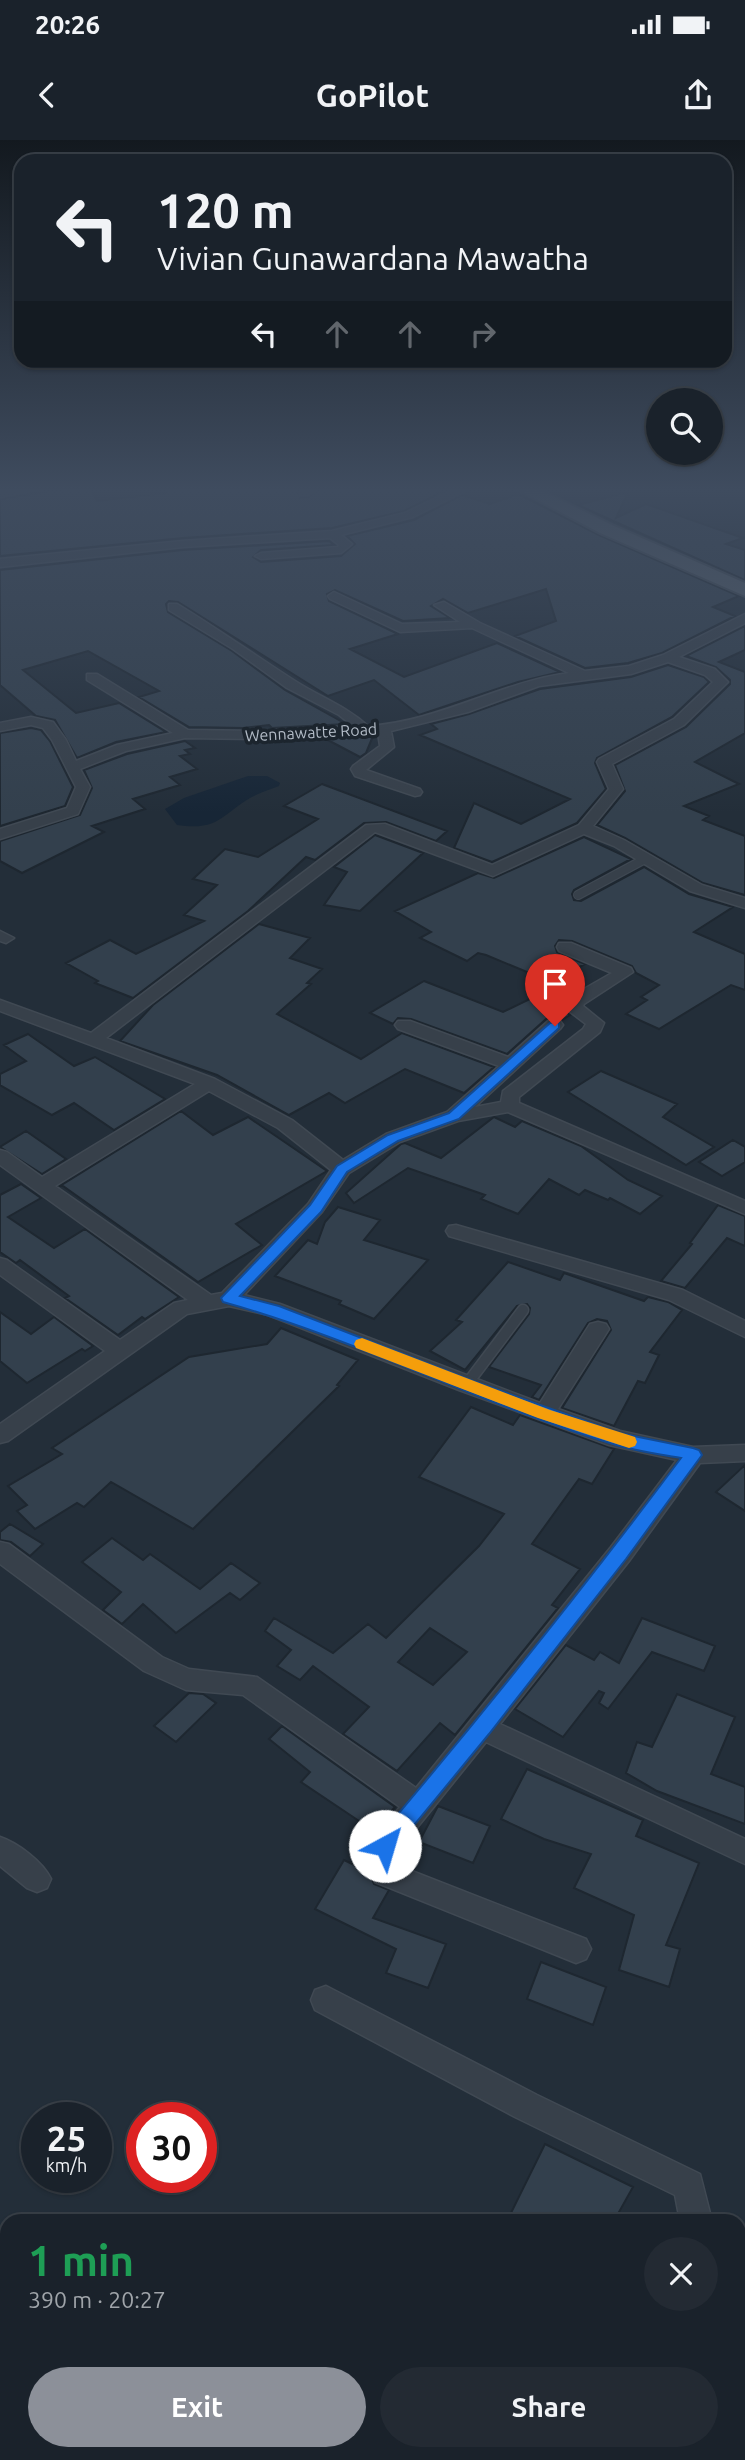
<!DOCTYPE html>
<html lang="en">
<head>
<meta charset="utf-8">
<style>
  body { margin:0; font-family:Ubuntu,sans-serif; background:#232a33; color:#f1f3f6; height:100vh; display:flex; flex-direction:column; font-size:26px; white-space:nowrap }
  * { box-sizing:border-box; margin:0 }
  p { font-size:23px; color:#9fa4a9 }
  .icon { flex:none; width:38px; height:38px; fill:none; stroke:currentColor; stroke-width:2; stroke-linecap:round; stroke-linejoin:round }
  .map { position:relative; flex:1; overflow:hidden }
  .sheet { position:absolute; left:0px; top:2074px; width:746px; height:247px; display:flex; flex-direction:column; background:#1a222b; border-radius:21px 21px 0 0; box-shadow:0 2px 5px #0004,0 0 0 2px #383f47 }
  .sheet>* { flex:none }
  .guide { position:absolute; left:14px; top:14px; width:718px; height:214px; border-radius:21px; box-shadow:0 2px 5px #0004,0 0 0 2px #383f47; background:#1a222b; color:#f1f3f6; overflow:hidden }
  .tools { position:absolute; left:646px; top:248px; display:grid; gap:14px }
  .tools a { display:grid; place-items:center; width:77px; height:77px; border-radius:50%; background:#1a222b; box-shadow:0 2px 5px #0004,0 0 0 2px #383f47; font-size:35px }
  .speed { position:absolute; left:21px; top:1962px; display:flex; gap:14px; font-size:35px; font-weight:700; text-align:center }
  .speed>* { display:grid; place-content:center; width:91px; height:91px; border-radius:50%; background:#1a222b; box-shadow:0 2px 5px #0004,0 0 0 2px #383f47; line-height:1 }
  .speed small { font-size:18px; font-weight:400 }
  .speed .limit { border:10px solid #d22; background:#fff; color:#111 }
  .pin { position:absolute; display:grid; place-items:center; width:60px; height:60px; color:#fff; margin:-72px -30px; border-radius:50% 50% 50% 0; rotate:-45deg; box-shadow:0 0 7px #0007 }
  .pin .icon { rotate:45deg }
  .me { position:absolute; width:77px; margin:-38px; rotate:39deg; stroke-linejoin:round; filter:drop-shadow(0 0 5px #0008) }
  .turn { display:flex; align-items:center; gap:24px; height:147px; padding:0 28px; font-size:32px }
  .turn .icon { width:91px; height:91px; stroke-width:2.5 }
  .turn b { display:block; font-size:49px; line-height:60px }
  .lanes { display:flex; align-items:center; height:66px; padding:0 28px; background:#0003; justify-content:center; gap:35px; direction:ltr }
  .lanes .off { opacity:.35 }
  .round { display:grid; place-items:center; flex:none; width:74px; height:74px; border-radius:37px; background:#232a33 }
  .summary { display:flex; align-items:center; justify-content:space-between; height:119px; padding:0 28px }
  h1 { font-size:42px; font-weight:600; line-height:52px; color:#1e9e55 }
  .primary-button { display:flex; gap:14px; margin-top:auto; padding:14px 28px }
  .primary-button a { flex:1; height:80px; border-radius:42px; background:#8c9099; color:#fff; font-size:28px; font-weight:600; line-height:80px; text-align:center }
  .primary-button a+a { background:#232a33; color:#f1f3f6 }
  .status { display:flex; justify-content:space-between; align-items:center; height:49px; padding:0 35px; background:#1a222b; direction:ltr }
  .status svg { height:19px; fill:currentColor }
  header { display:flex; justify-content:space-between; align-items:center; height:91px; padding:0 28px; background:#1a222b; font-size:32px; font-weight:600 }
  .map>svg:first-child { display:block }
  .water { fill:#172636 }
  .building { fill:#33404d; stroke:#1e2730; stroke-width:2; fill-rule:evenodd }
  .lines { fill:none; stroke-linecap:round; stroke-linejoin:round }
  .lane-far2-casing { stroke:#404953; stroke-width:10 }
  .lane-far1-casing { stroke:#404953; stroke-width:13 }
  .lane-casing { stroke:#404953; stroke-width:16 }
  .street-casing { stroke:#404953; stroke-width:3 }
  .primary-casing { stroke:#404953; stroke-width:4 }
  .lane-far2 { stroke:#37404a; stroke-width:8 }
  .lane-far1 { stroke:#37404a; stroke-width:10 }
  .lane { stroke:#37404a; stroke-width:12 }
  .street { fill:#37404a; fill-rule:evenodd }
  .primary { fill:#555f6a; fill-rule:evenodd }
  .route { fill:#1a73e8; stroke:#114b97; stroke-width:2 }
  .slow { fill:#f59e0b }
  .labels { text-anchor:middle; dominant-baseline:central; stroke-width:7; stroke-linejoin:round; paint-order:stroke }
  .far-street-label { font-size:16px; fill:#b2bbc6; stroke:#1c252e }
</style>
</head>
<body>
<div class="status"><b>20:26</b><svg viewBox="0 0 49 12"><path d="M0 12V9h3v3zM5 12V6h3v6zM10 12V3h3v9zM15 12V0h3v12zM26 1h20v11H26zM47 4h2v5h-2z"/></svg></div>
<header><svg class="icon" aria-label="back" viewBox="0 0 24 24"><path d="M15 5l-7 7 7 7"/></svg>GoPilot<svg class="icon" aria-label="share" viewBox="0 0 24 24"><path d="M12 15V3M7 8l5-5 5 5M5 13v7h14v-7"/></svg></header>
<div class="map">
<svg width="745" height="2320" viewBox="0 0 745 2320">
  <rect width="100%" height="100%" fill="#232e39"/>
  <path class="water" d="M248,636H267L280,643L279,646C272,649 264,651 258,654C223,670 223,692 177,685L165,669L184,658Z"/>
  <path class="building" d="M69,348H90L97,361L166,353L162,348H300L297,351L300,358L309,357L321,348H439L446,350L404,371L332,388L183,398L0,416V359Z
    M628,352L616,378L646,364L743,398L726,404L745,410V440L578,365Z
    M518,354L599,395L739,456L713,467L735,476L662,513L628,523L585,528L515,496L556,481L546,449L468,473L443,459L431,466L450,478L403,481L335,450L327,454L329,461L398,494L350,509L404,537L497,503L560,532L518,542L419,575L374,540L328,556L178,462L169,461L166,464L168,472L232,511L285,550L346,584L272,588L269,585L243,588L189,587L139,557L159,551L88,511L23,530L76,573L119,563L166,592L116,602L77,618L55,580L36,576L0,545V430L183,410L329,401L334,405L261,410L253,417L261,422L341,416L355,404L347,396L414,380L462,355L490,364Z
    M745,486V510L719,522L745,532V593L695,622L739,644L684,666L709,676L703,680L745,696V755L703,743L625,698L597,685L625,651L615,625L686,587L730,544V540L716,527L686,516Z
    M668,525L704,537L709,542L672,577L597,618L595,623L606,649L577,683L492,722L454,708L474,663L521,684L570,659L420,595L437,589L431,584L469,574L540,549L631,537Z
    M31,588L41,590L50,601L73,647L65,666L0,686V593Z
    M373,596L366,613L360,617L324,598Z
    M185,601L195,608L185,610L190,614L180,616L197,629L170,637L180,645L133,659L145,669L92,686L104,692L22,733L0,721V701L80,675L92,648L84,630L127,614Z
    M322,644L447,691L436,701L386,682L364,683L315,720L306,717L248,771L133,858L95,843L98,841L66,823L110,800L136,814L204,781L184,775L217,745L193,739L225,709L258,717L318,679L284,666Z
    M375,695L423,713L360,771L324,765L347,732L334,727Z
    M584,697L631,719L574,750L572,754L574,760L581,761L644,727L689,754L733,767L694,792L745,814V850L731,845L659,889L626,874L647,860L641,857L659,845L636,833L632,826L572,801L559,800L555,806L557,812L585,824L551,842L486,815L478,813L467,821L420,798L431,792L395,771L478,733L494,738Z
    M259,784L310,798L290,818L322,829L307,843L311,844L277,874L361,919L402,893L494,927L464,953L405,929L345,963L329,953L289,975L217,935L120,901L153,865Z
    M424,841L503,872L540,854L563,866V870L570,875L562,880L546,879L507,914L411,879L398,878L393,884L370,873Z
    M28,894L74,926L95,917L165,959L114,990L74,963L52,975L0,945V934L26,921L4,905Z
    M601,931L677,964L663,977L714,1007L686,1025L568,952Z
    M181,971L213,995L248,977L327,1031L236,1084L262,1105L198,1142L63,1046H60Z
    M494,977L515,987L522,981L581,1006L628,1040L662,1056L640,1074L610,1058L608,1060L585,1050L579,1055L549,1039L518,1074L481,1059L485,1055L408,1028L354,1063L346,1053L401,1004L405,1003L441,1018Z
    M26,991L66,1019L42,1034L0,1007Z
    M733,1000L745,1007V1022L722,1036L699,1022Z
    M21,1044L41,1058L8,1077L54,1108L85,1089L179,1157L145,1179L142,1177L118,1195L68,1160L65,1158L69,1156L20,1120L16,1123L0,1112V1055Z
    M718,1065L745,1076V1106L727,1098L685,1148L661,1141L692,1104L690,1103Z
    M338,1067L380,1080L364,1100L428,1120L374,1179L339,1164L341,1161L275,1136L308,1100L317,1104L325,1082Z
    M508,1122L560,1140L564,1133L644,1161L648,1157L668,1162L682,1170L650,1212L659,1215L645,1243L638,1241L614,1286L562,1268L611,1190L607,1181L597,1179L588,1183L539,1260L532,1257L541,1245L489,1227L529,1174L530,1168L527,1164L517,1166L465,1230L430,1211L462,1182L456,1180Z
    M0,1172L31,1194L54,1177L93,1206L85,1211L82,1209L27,1243L0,1221Z
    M281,1188L358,1220L337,1245L339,1246L193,1389L111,1342L84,1367L77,1363L35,1389L17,1371L27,1365L8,1346L62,1314L52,1308L189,1217L267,1204Z
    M471,1267L513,1285L520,1275L614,1309L592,1344L579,1339L532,1404L580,1429L552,1465L558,1468L455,1595L440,1583L397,1631L343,1594L369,1567L313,1526L300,1540L277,1526L291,1510L265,1491L274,1478L333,1513L368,1484L386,1498L479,1406L504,1374L419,1337ZM430,1488L467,1512L433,1545L398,1522Z
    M745,1325V1371L716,1352Z
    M10,1384L43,1404L30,1416L11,1402L0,1400V1392Z
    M112,1398L143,1420L150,1414L200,1449L231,1423L260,1443L240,1460L230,1453L176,1493L143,1464L122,1484L103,1470L121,1452L82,1422Z
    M642,1478L715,1506L704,1531L652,1512L608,1569L599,1563L604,1553L599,1551L563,1597L515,1569L566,1505L594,1520L600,1512L619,1523Z
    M189,1553L203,1554L216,1563L176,1602L154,1586Z
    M677,1554L735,1577L711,1634L745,1647V1684L657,1651L626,1633L637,1602L652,1607Z
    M282,1586L395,1667L374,1691L301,1642L310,1632L269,1599Z
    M527,1629L643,1680L636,1696L699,1723L666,1805L680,1809L669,1847L619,1830L634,1775L574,1748L591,1714L544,1699L501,1679Z
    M438,1666L490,1686L473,1723L419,1702Z
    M344,1720L369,1732L374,1744L389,1750L373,1778L446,1804L428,1848L386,1833L396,1809L315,1769Z
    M541,1822L606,1847L593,1885L527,1859Z
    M545,2004L633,2047L614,2081H507Z"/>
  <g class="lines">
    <defs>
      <path id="lane-far2" d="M578,755L645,719"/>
      <path id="lane-far1" d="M467,1244L523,1170"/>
      <path id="lane" d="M467,1245L469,1243"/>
      <path id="street" d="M18,348H44L0,357V351Z
        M306,348H319L308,355H300V351Z
        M457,348H471L413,377L341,395L352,404L341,413L261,419L255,416L261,413L338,407L339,405L330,398L183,407L0,427V419L183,401L332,391L405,373Z
        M334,452L402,484L460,482L434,465L444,462L480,483L585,531L629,526L663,515L745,474V483L679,517L715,529L728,542L684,585L612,624L623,649L593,686L624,700L702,745L745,758V768L690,751L614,706L584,694L493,736L375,692L106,898L215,939L292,980L343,1020L386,994L447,972L499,926L398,889L395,885L398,881H410L508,917L548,881H560L563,885L560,889L475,967L501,962L503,951L583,889L586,884L565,868L570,857L612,833L559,811L557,807L559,803H571L631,828L633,832L584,864L583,866L604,883L600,892L519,957V963L745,1061V1074L508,972L458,981L400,1002L349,1033L322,1072L244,1155L280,1164L540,1263L590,1184L598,1182L606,1184L609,1189L558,1269L620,1291L693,1307L745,1305V1321L700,1323L629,1421L500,1584L745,1699V1724L486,1602L399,1710V1726L586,1799L591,1809L586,1819L576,1823L375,1742C361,1711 381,1690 400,1667L243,1555L186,1550L144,1531L0,1424V1402L9,1404L162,1517L189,1529L257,1537L416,1648L611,1407L677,1320L609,1305L459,1250L268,1175L229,1166L187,1174L8,1301L0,1303V1284L105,1211L0,1135V1118L7,1120L120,1200L174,1163L188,1160L0,1025V1010L7,1012L42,1037L195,944L0,871V860L91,893L366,685L385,684L492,725L579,685L609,649L597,622L599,619L674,579L713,542L705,535L668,522L631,534L539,546L468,572L391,591L394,607L366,630L420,649L422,652L420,655L415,656L355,636L351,629L353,626L380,606L378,593L260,599L185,598L126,611L80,629L90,647L78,674L0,699V689L67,668L76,647L52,600L43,588L31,585L0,591V583L31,577L53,582L66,600L76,621L117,605L173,593L87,540V534H97L188,590L260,591L353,586L339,575L287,548L233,509L169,470V464H177C218,489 256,516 295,541C320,557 346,566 368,586C438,582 500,542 569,533L472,488L400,492L330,459L328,456ZM209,951L278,988L331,1030L308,1064L222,1153L211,1155L55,1046Z
        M0,791L14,798L6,803L0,801Z
        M456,1085L683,1150L745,1181V1197L669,1160L449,1096L446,1091L449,1086Z
        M0,1697C18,1703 43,1722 51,1739L47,1748L37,1752L27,1748L0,1726Z
        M326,1846L537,1955L700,2034L712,2081H680L675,2055L515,1977L315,1870L311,1860L315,1850Z
        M632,2314H668L666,2320H630Z"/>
      <path id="primary" d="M515,348H536L612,385L745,443V456L600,393Z"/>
    </defs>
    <use href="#lane-far2" class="lane-far2-casing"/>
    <use href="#lane-far1" class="lane-far1-casing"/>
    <use href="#lane" class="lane-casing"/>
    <use href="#street" class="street-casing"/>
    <use href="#primary" class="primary-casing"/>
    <use href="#lane-far2" class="lane-far2"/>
    <use href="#lane-far1" class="lane-far1"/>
    <use href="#lane" class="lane"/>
    <use href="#street" class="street"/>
    <use href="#primary" class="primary"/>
  </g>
  <linearGradient id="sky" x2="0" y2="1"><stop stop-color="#13191f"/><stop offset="0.52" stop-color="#3f4c5f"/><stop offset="1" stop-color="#3f4c5f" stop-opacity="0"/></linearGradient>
  <rect width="745" height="673" fill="url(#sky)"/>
  <path class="route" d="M555,882L559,883V888L459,979L398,1001L347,1032L321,1072L240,1156L279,1166L473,1241L619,1293L693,1308L699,1310L702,1315L626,1419L489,1594L392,1712L385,1715L377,1712L374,1706L377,1699C482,1575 583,1449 681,1318C658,1314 635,1311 613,1304C481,1264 356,1199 223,1162L221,1158L310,1065L337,1026L388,995L449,973L550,883Z"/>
  <path class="slow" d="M362,1198L550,1270L635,1297L637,1302L635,1306L629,1308L538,1278L356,1208L354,1204L356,1200Z"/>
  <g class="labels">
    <g class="far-street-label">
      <text transform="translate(311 592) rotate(-3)">Wennawatte Road</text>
    </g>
  </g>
</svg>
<div class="tools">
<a><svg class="icon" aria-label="search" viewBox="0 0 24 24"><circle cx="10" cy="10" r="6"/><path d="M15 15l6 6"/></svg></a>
</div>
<div class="speed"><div>25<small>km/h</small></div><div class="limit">30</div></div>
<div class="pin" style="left:555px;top:886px;background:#d93025"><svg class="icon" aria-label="arrive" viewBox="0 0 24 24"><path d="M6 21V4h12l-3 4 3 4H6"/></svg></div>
<svg class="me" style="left:385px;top:1706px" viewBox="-20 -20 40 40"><circle r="19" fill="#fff"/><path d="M0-13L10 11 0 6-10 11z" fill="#1a73e8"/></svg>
<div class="guide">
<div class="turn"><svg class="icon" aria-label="left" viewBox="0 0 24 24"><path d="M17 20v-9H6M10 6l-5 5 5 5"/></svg><div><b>120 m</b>Vivian Gunawardana Mawatha</div></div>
<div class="lanes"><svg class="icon" aria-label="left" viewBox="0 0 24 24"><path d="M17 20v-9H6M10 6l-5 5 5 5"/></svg><svg class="icon off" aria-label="ahead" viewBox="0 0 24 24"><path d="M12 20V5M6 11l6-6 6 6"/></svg><svg class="icon off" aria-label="ahead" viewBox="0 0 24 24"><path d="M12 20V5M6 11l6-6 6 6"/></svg><svg class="icon off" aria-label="right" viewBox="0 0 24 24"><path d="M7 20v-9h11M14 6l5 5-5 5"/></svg></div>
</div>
<section class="sheet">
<div class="summary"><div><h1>1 min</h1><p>390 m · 20:27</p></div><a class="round"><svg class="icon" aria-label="close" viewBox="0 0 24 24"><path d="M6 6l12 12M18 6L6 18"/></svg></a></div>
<div class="primary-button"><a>Exit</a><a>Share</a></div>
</section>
</div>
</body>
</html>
